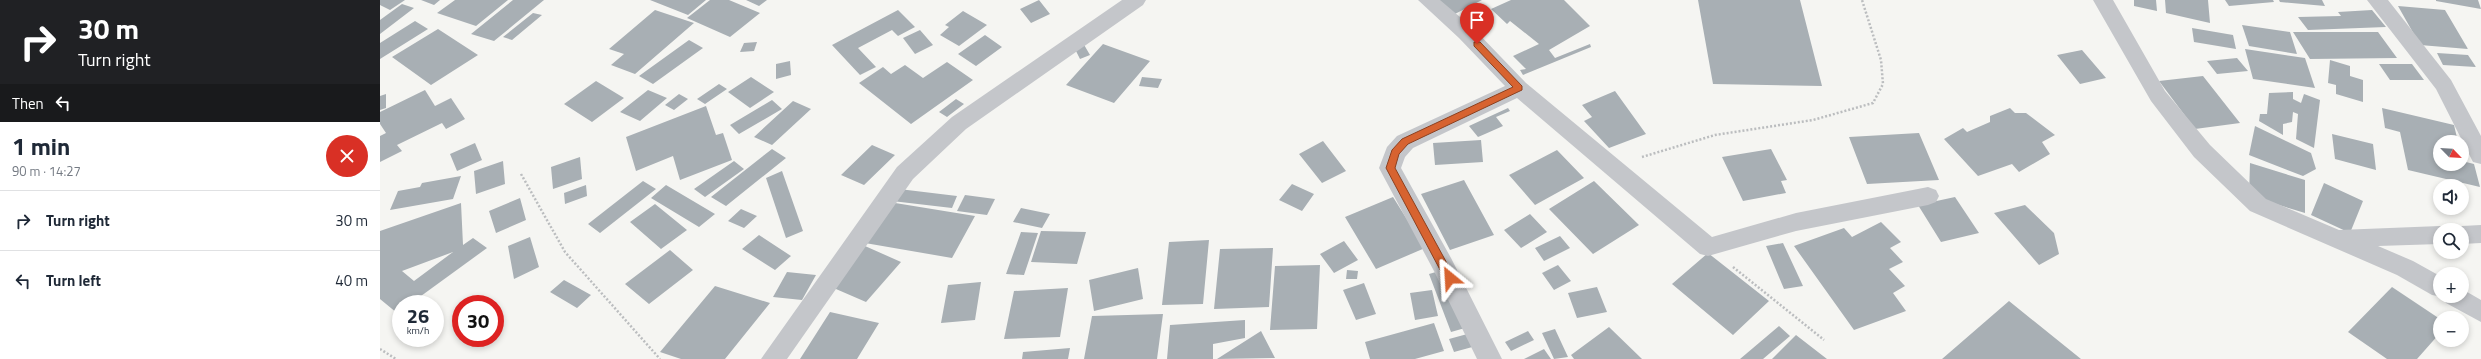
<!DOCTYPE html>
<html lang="en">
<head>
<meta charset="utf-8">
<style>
  body { margin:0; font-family:"Titillium Web",sans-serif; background:#f2f2f3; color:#1f2937; height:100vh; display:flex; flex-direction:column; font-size:15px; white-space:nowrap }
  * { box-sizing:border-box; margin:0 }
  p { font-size:13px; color:#747a83 }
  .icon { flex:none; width:22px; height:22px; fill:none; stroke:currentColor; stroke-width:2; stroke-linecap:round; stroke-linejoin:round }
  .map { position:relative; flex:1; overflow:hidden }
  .sheet { display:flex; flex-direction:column; background:#fff; width:380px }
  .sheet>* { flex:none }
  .guide { background:#202124; color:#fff; overflow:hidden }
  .needle { width:26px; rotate:115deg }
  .fabs { position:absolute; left:2053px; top:135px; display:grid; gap:8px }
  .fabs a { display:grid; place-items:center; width:36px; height:36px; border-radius:50%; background:#fff; box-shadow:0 2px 6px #0003; font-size:20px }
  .speed { position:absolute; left:12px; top:295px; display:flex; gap:8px; font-size:20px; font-weight:700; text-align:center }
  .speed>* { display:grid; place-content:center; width:52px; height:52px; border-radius:50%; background:#fff; box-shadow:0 2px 6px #0003; line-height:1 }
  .speed small { font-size:10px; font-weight:400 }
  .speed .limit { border:6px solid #d22; background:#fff; color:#111 }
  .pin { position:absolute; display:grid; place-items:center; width:34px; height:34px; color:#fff; margin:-41px -17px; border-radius:50% 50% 50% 0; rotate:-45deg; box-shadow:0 0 4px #0007 }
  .pin .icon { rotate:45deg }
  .me { position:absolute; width:44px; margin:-22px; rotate:333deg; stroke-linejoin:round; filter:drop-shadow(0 0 3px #0008) }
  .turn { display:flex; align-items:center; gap:14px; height:84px; padding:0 12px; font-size:18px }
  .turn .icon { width:52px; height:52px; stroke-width:2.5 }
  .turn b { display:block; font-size:28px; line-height:34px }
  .then { display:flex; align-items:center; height:38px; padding:0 12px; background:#0003; gap:8px; font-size:15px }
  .round { display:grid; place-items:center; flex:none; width:42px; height:42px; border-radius:21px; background:#f2f2f3 }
  .head { display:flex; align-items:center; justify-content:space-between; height:68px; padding:0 12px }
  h1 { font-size:24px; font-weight:700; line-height:30px }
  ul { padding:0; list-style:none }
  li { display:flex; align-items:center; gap:12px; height:60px; padding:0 12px; border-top:1px solid #e0e1e3 }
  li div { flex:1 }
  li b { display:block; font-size:15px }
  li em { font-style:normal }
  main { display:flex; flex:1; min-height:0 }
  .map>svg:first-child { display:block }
  .building { fill:#a8afb4; fill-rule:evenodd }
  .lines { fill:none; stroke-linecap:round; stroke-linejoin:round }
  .path { stroke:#bbbdbf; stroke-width:2.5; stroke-dasharray:2 2; stroke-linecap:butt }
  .minor { fill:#c4c6ca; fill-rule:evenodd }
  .route { fill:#d76330; stroke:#8c401f }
</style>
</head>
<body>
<main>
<section class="sheet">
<div class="guide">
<div class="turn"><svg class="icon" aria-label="right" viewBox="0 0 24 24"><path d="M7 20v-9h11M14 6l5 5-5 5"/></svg><div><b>30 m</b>Turn right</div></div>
<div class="then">Then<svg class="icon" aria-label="left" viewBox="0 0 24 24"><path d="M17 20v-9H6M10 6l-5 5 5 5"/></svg></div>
</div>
<div class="head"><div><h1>1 min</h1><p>90 m · 14:27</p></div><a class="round" style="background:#d93025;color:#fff"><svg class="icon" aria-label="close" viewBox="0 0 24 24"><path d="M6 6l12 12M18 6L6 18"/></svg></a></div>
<ul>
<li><svg class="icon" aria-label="right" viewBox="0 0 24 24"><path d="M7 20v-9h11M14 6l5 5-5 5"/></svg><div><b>Turn right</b></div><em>30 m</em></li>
<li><svg class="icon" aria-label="left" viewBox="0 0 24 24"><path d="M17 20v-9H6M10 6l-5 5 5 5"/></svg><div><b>Turn left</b></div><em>40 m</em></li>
</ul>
</section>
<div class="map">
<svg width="2101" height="359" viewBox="0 0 2101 359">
  <rect width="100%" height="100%" fill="#f5f5f2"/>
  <path class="building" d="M0,0H25L10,10L0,5Z
    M41,0H60L54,5Z
    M75,0H128L96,26L57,13Z
    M133,0H164L114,41L91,34Z
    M270,0H326L308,15Z
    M330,0H349L380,13L350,37L307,18Z
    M366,0H387L379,6Z
    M659,0L670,14L651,23L640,9Z
    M1057,0H1102L1073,15Z
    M1131,0H1184L1210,26L1169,50L1175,58L1210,44L1211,47L1143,75L1140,70L1146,69L1133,56L1159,44L1130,21L1127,24L1111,9Z
    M1318,0H1420L1442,86L1333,84Z
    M1754,0H1776L1777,11L1754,6Z
    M1785,0H1828L1830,23L1786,13Z
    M1845,0H1893L1894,2L1849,6Z
    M1899,0H1942L1945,6L1900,2Z
    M2056,0H2098L2101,9L2056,1Z
    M22,4L34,8L0,34V20Z
    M2018,6L2065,10L2088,49L2040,45Z
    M275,10L314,23L255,74L231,65L244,54L229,49Z
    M518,10L535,27L518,36L512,30L478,48L496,67L480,75L452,45Z
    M1992,10L2006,27L1928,30L1918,17L1961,16L1958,12Z
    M583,11L607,25L579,46L560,35L569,27L565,25Z
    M153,13L162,15L132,40L123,37Z
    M35,21L48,29L0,59V43Z
    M1862,25L1910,32L1917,54L1869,46Z
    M1812,28L1853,35L1856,49L1814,42Z
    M58,29L98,55L51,85L12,57Z
    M540,30L553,45L535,54L523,38Z
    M1913,32H1998L2017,58L1930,59Z
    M605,35L622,47L596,66L578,54Z
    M309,40L323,48L273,84L259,76Z
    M377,42L374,51L360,52L364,43Z
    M703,43L710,55L700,59L694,47Z
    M723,44L770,61L734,103L686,85Z
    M1865,49L1925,58L1935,88L1873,79Z
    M1702,50L1726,78L1700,84L1677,55Z
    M2057,53L2088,55L2096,67L2063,65Z
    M1857,58L1868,71L1837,74L1827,61Z
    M1950,60L1970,66V76L1983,80V102L1956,94V85L1948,83Z
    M410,61L411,75L396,79V64Z
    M567,62L593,80L531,124L479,83L503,67L511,74L525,65L543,78Z
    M1999,64H2032L2044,80H2010Z
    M1823,76L1860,123L1815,129L1779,81Z
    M371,77L394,92L370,108L348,92Z
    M762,77L782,79L778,88L759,86Z
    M216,81L244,98L212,122L184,104Z
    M339,84L347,89L325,104L317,99Z
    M45,90L55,106L71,98L85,119L66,129L62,123L17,145L22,151L0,162V136L6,133L0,124V112Z
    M268,90L287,98L260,121L240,112Z
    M1235,91L1266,134L1229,148L1204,121L1212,117L1202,105Z
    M1913,92V99L1921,103L1924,94L1940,100L1934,148L1916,139L1918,114L1913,112L1912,122L1903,124V135L1879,121L1880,114H1887L1889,93Z
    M6,94V108L0,110V96Z
    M299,94L308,99L294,110L285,105Z
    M576,99L584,104L567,117L559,112Z
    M392,100L402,109L359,134L350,125Z
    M413,101L431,109L392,145L374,137Z
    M326,106L336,135L343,133L352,160L300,180L293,156L256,171L246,137Z
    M1128,108L1130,111L1116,117L1123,126L1105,134L1098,137L1089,126Z
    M1630,108L1635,113H1646L1675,135L1662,142L1670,154L1639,172L1632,164L1598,176L1564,139L1583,128L1587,132L1610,122V116Z
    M2002,108L2074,125L2078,142H2060V164H2082V161L2094,164L2100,187L2028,170L2020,132L2005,128Z
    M1875,126L1931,153L1936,169L1923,176L1869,155Z
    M1539,133L1559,180L1487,184L1469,137Z
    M1952,134L1993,144L1996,170L1955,159Z
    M1101,140L1103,162L1055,165L1053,143Z
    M943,141L966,171L942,183L919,154Z
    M95,143L102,160L77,171L70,154Z
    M492,145L515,155L484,185L461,175Z
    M392,149L406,158L346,206L331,197Z
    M1391,149L1407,180L1401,181L1406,193L1363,201L1342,157Z
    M1177,150L1204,178L1155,205L1129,175Z
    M200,157L202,179L173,189L171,167Z
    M123,161L125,184L96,194L94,171Z
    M354,161L364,169L325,197L314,189Z
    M1870,163L1925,180V213L1869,196Z
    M402,171L423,231L406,238L386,178Z
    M81,176L73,199L10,210L18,191L40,187L42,183Z
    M1084,180L1114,235L1070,250L1041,194Z
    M263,181L276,189L220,233L208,224Z
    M1214,181L1259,225L1213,254L1169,209Z
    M1944,183L1983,201L1970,233L1931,215Z
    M912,184L934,194L922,211L899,200Z
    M206,185L207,196L185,204L184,193Z
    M286,185L335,214L319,227L271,198Z
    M519,189L577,196L572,208L512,201Z
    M585,195L615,199L607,215L577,211Z
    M1013,197L1045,248L996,269L965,217Z
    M1575,197L1599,233L1561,242L1538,205Z
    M140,198L146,220L116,233L109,211Z
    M509,202L595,216L572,258L485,243Z
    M81,203L83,245L93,238L107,248L30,304H21V310L17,313L0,299V231ZM73,252L34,281L22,271Z
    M275,204L307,230L281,249L250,222Z
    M1645,205L1674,233L1679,254L1659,265L1614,213Z
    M641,208L670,214L662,228L633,222Z
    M361,209L377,216L364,228L348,221Z
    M1150,214L1167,232L1141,248L1124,230Z
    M1501,222L1521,242L1510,248L1523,262L1509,269L1525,286L1513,293L1526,311L1474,330L1414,246L1464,228L1472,237Z
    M661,231L706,232L697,264L651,262Z
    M641,232L658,233L644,275L626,274Z
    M379,235L411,256L395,270L362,249Z
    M1180,236L1190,248L1164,261L1155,248Z
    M150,237L159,267L134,279L128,246Z
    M829,240L823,304L782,305L789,242Z
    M964,241L978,260L954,273L940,254Z
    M1403,243L1423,286L1404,289L1386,246Z
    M485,246L521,262L486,302L449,286Z
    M893,248L889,307L834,309L840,249Z
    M290,250L313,270L269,304L245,284Z
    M1328,253L1389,301L1353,335L1292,284Z
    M940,265L937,329L890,330L895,266Z
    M1178,265L1191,281L1174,290L1162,273Z
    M758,268L763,299L714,311L709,280Z
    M967,270L978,271L977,279H966Z
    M1063,270L1085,328L1071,332L1049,274Z
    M407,272L436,275L422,300L393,297Z
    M184,280L211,295L197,308L170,292Z
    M601,282L595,320L561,323L568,285Z
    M984,283L996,314L976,320L963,290Z
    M335,286L390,303L345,359H301L280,352Z
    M1217,287L1227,312L1197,318L1188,293Z
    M2012,287L2060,319V333L2037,359H2007L1968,332Z
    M688,288L680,337L624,339L634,291Z
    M1052,290L1058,316L1035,320L1030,293Z
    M1629,301L1701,359H1562Z
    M450,312L499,323L477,359H420Z
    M783,314L777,359H704L712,316Z
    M865,320V338L833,344V359H787L790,325Z
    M1054,323L1064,351L1035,359H990L985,342Z
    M1399,326L1410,336L1383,359H1360Z
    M1229,327L1262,359H1194L1191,355Z
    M1175,329L1188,357L1174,359L1162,333Z
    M881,331L895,358L837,359Z
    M1148,331L1154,340L1131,351L1125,342Z
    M1091,333L1096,346L1074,352L1069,339Z
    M1416,335L1447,359H1392Z
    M690,348L688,359H642L643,352Z
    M1164,349L1171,359H1144Z"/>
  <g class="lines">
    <path class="path" d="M1262,157L1335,135L1433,120L1493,103L1503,84L1501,60L1482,0
      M141,174L185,252L280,359
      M1353,267L1444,340
      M0,349L16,359"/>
    <path class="minor" d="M742,0H766L763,5L586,129L533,179L407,359H381L517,167L572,117Z
      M1038,0H1060L1093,28L1146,83L1332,237L1416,213L1548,187L1556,190L1559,196L1556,202L1548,205L1416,231L1328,256L1320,254L1137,98L1033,148L1025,157L1021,168L1071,258L1122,359H1097L1054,271L999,168L1007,147L1017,136L1125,86L1079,38Z
      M1713,0H1733L1785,91L1830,145L1886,199L1959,230L2060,226L2068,228L2069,230H2060V244L1998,246L2033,261L2060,276V296H2082V289L2101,300V322L2066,303L2063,297L2052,295L2017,275L1870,211L1814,157L1771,101Z
      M1987,0H2008L2071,80L2101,136V164L2093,162L2056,89Z
      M2101,225V243L2082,244V230H2073L2082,226Z"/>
  </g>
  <path class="route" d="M1094,42H1100L1142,86V90L1028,144L1019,154L1015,168L1075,278L1070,282L1066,281L1006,168L1012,150L1022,139L1133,87L1094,46Z"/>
</svg>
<div class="fabs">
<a><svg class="needle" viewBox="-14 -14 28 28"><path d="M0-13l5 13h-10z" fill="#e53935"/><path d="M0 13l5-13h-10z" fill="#747a83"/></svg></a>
<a><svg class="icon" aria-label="sound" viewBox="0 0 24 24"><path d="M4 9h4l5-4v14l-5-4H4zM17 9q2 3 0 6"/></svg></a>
<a><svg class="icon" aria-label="search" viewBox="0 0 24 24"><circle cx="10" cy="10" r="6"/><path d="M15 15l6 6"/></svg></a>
<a>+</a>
<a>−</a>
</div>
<div class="speed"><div>26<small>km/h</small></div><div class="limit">30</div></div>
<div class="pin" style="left:1097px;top:44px;background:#d93025"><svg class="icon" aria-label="arrive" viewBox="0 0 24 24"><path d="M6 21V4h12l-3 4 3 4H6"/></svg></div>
<svg class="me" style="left:1070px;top:278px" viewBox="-20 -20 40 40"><path d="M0-17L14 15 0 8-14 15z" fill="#d76330" stroke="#fff" stroke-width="4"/></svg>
</div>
</main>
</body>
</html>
